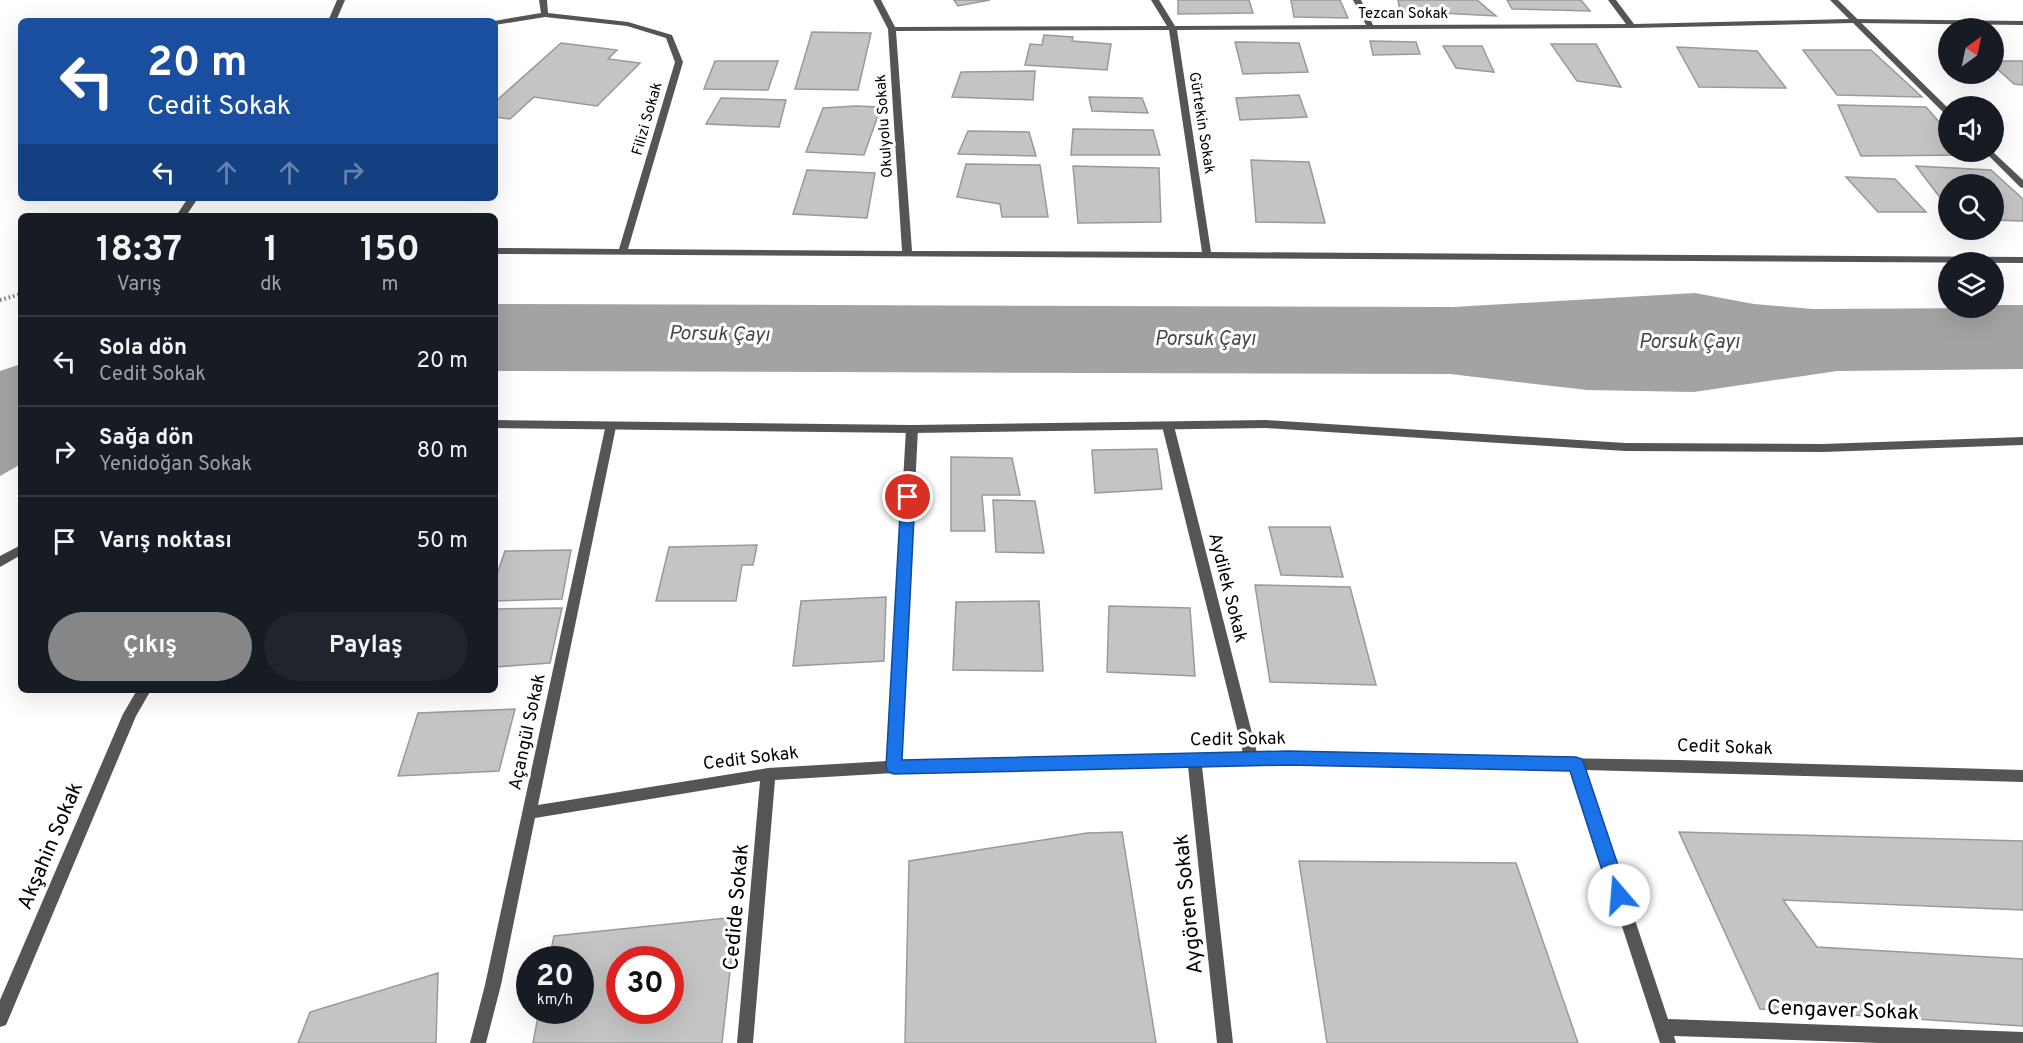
<!DOCTYPE html>
<html lang="tr">
<head>
<meta charset="utf-8">
<style>
  body { margin:0; font-family:Overpass,sans-serif; background:#20242c; color:#f1f3f6; height:100vh; display:flex; flex-direction:column; font-size:22px; white-space:nowrap }
  * { box-sizing:border-box; margin:0 }
  p { font-size:20px; color:#9ea1a6 }
  .icon { flex:none; width:33px; height:33px; fill:none; stroke:currentColor; stroke-width:2; stroke-linecap:round; stroke-linejoin:round }
  .map { position:relative; flex:1; overflow:hidden }
  .panel { position:absolute; left:18px; top:213px; width:480px; height:480px; display:flex; flex-direction:column; background:#171b24; border-radius:9px; box-shadow:0 6px 24px #0002 }
  .panel>* { flex:none }
  .top-card { position:absolute; left:18px; top:18px; width:480px; height:183px; border-radius:9px; box-shadow:0 6px 24px #0002; background:#1a4fa0; color:#fff; overflow:hidden }
  .needle { width:39px; rotate:33deg }
  .tools { position:absolute; left:1938px; top:18px; display:grid; gap:12px }
  .tools a { display:grid; place-items:center; width:66px; height:66px; border-radius:50%; background:#171b24; box-shadow:0 6px 24px #0002; font-size:30px }
  .speed { position:absolute; left:516px; top:946px; display:flex; gap:12px; font-size:30px; font-weight:700; text-align:center }
  .speed>* { display:grid; place-content:center; width:78px; height:78px; border-radius:50%; background:#171b24; box-shadow:0 6px 24px #0002; line-height:1 }
  .speed small { font-size:15px; font-weight:400 }
  .speed .limit { border:9px solid #d22; background:#fff; color:#111 }
  .pin { position:absolute; display:grid; place-items:center; width:51px; height:51px; color:#fff; margin:-26px; border:3px solid #fff; border-radius:50%; box-shadow:0 2px 6px #0007 }
  .me { position:absolute; width:66px; margin:-33px; rotate:342deg; stroke-linejoin:round; filter:drop-shadow(0 0 4px #0008) }
  .turn { display:flex; align-items:center; gap:21px; height:126px; padding:0 30px; font-size:27px }
  .turn .icon { width:78px; height:78px; stroke-width:2.5 }
  .turn b { display:block; font-size:42px; line-height:51px }
  .lanes { display:flex; align-items:center; height:57px; padding:0 30px; background:#0003; justify-content:center; gap:30px; direction:ltr }
  .lanes .off { opacity:.35 }
  .eta { display:flex; justify-content:space-evenly; align-items:center; height:102px; text-align:center }
  .eta b { font-size:36px; font-weight:700; line-height:42px }
  .action { display:flex; gap:12px; margin-top:auto; padding:12px 30px }
  .action a { flex:1; height:69px; border-radius:36px; background:#858687; color:#fff; font-size:24px; font-weight:700; line-height:69px; text-align:center }
  .action a+a { background:#20242c; color:#f1f3f6 }
  ul { padding:0; list-style:none }
  li { display:flex; align-items:center; gap:18px; height:90px; padding:0 30px; border-top:2px solid #363941 }
  li div { flex:1 }
  li b { display:block; font-size:22px }
  li em { font-style:normal }
  .map>svg:first-child { display:block }
  .water { fill:#a3a3a3 }
  .building { fill:#c4c4c4; stroke:#999; stroke-width:1.5; fill-rule:evenodd }
  .lines { fill:none; stroke-linecap:round; stroke-linejoin:round }
  .path { stroke:#777; stroke-width:4; stroke-dasharray:1.5 3; stroke-linecap:butt }
  .minor { fill:#555; fill-rule:evenodd }
  .tertiary { fill:#555; fill-rule:evenodd }
  .route { fill:#1a73e8; stroke:#114b97; stroke-width:1.5 }
  .labels { text-anchor:middle; dominant-baseline:central; stroke-width:6; stroke-linejoin:round; paint-order:stroke }
  .far-street-label { font-size:15px; fill:#000; stroke:#fff }
  .street-label { font-size:18px; fill:#000; stroke:#fff }
  .water-label { font-size:20px; font-style:italic; fill:#444; stroke:#fff }
  .near-street-label { font-size:21px; fill:#000; stroke:#fff }
</style>
</head>
<body>
<div class="map">
<svg width="2023" height="1043" viewBox="0 0 2023 1043">
  <rect width="100%" height="100%" fill="#fff"/>
  <path class="water" d="M1695,293L1754,304L1813,309L1994,308V305H2023V369L1837,371L1694,392L1587,390L1450,374L495,371V304L1453,307Z
    M21,364V464L0,476V371Z"/>
  <path class="building" d="M954,0H990L958,6Z
    M1178,0H1249L1253,13L1178,14Z
    M1291,0H1340L1348,18L1294,17Z
    M1398,0H1477L1496,16L1400,11Z
    M1507,0H1581L1590,11L1512,9Z
    M812,32L871,33L858,90L795,89Z
    M1044,35L1073,37L1072,41L1111,44L1107,70L1025,65L1030,44L1042,45Z
    M1370,41L1416,42L1420,54L1373,55Z
    M1235,42L1299,43L1308,72L1243,74Z
    M561,43L617,50L608,59L640,63L597,106L534,97L510,119L495,117V102Z
    M1551,44H1596L1621,87L1577,81Z
    M1443,46H1482L1494,72L1456,68Z
    M1677,47L1757,51L1786,88L1699,87Z
    M1803,50H1871L1922,97L1837,95Z
    M715,61H778L768,90L704,89Z
    M1994,61H2023V85L2014,84L1994,66Z
    M1035,71L1033,100L952,97L961,72Z
    M1299,95L1307,117L1240,120L1236,98Z
    M1089,97L1142,98L1148,113L1092,111Z
    M721,98L786,100L779,127L706,124Z
    M1838,105L1926,107L1948,132V152H1967L1970,155L1861,156Z
    M856,106L881,107L864,155L806,152L823,108Z
    M1073,129L1153,130L1160,155H1071Z
    M968,131L1029,132L1036,156L958,154Z
    M1251,160L1309,162L1325,223L1256,222Z
    M966,164L1040,165L1048,217H1002L1000,204L957,197Z
    M1073,166L1159,168L1161,222L1078,223Z
    M1916,166L1991,170L2023,199V221L1994,220V184H1948V208Z
    M807,170L875,173L867,218L793,214Z
    M1846,177L1895,179L1926,212H1878Z
    M1157,449L1162,489L1095,493L1092,450Z
    M951,457L1012,458L1020,495H982L985,531H951Z
    M993,500L1035,501L1044,553L996,552Z
    M1269,527H1330L1343,577L1281,575Z
    M757,545L753,565H742L736,601H656L669,547Z
    M571,550L562,599L495,601V580L505,551Z
    M1255,585L1350,587L1376,685L1270,682Z
    M886,597L884,661L793,666L801,601Z
    M1039,601L1043,671L953,670L956,602Z
    M1109,606L1190,608L1195,676L1107,672Z
    M562,608L550,663L495,667V609Z
    M515,709L499,771L398,776L418,713Z
    M1122,832L1156,1043H905L909,861L1087,833Z
    M1679,832L2023,841V910L1783,900L1817,947L2023,959V1026L1760,1009Z
    M1299,861L1516,863L1578,1043H1327Z
    M736,917L722,1043H533L539,1011H580V960H549L554,936ZM620,960H670V1011H620Z
    M438,973L436,1043H298L310,1012Z"/>
  <g class="lines">
    <path class="path" d="M0,300L21,294"/>
    <path class="minor" d="M337,0H345L336,21H328Z
      M539,0H547L548,13L628,22L672,35L683,62L628,249L902,251L888,29L873,0H881L895,27L1167,26L1151,0H1159L1175,26L1366,25L1353,0H1361L1373,25L1632,24L1636,26L1632,28L1177,30L1211,252L2023,257V263L495,254V248L619,249L675,62L666,38L627,26L545,17L495,25L494,21L541,13ZM1169,30L1202,252L912,251L896,31Z
      M1852,19L2023,21V25L1855,23H1852Z
      M188,198H198L186,216H176Z
      M1168,422L1174,426L1257,753L1679,760L2023,770V782L1585,770L1668,1019L2023,1032V1043H1880L1674,1036L1676,1043H1660L1571,770L1288,764L1202,766L1233,1043H1217L1188,766L894,773L775,780L753,1043H737L760,781L535,818L501,985L486,1043H470L485,985L606,424L610,423L616,427L538,805L768,768L887,761L906,429L912,425L918,429L901,761L1243,753L1162,426Z
      M137,690H151L136,716L6,1025L0,1027V1000L123,714Z"/>
    <path class="tertiary" d="M1608,0H1616L1634,24L1849,19L1830,0H1838L1948,108V114H1945L1853,23L1632,28H1629Z
      M1985,152H1993L2023,180V188L2020,187Z
      M495,420L912,425L1266,420L1625,443L1823,444L2023,437V445L1823,452L1625,451L1266,428L912,433L495,428Z
      M21,545V555L0,567V556Z"/>
  </g>
  <path class="route" d="M908,492L915,497L902,760L1288,751L1576,757L1582,759L1584,764L1628,895L1625,901L1619,903L1613,901L1610,895L1570,771L1288,765L894,774L888,772L886,767L901,497Z"/>
  <g class="labels">
    <g class="far-street-label">
      <text x="1403" y="14">Tezcan Sokak</text>
      <text transform="translate(648 119) rotate(-74)">Filizi Sokak</text>
      <text transform="translate(1201 123) rotate(81)">Gürtekin Sokak</text>
      <text transform="translate(885 126) rotate(-94)">Okulyolu Sokak</text>
    </g>
    <g class="street-label">
      <text transform="translate(1227 588) rotate(76)">Aydilek Sokak</text>
      <text transform="translate(528 732) rotate(-78)">Açangül Sokak</text>
      <text transform="translate(1238 740) rotate(-1)">Cedit Sokak</text>
      <text transform="translate(1725 748) rotate(2)">Cedit Sokak</text>
      <text transform="translate(751 759) rotate(-7)">Cedit Sokak</text>
    </g>
    <g class="water-label">
      <text transform="translate(719 335) rotate(1)">Porsuk Çayı</text>
      <text x="1205" y="340">Porsuk Çayı</text>
      <text x="1689" y="343">Porsuk Çayı</text>
    </g>
    <g class="near-street-label">
      <text transform="translate(51 846) rotate(-67)">Akşahin Sokak</text>
      <text transform="translate(1189 904) rotate(-96)">Aygören Sokak</text>
      <text transform="translate(737 907) rotate(-85)">Cedide Sokak</text>
      <text transform="translate(1843 1011) rotate(2)">Cengaver Sokak</text>
    </g>
  </g>
</svg>
<div class="tools">
<a><svg class="needle" viewBox="-14 -14 28 28"><path d="M0-13l5 13h-10z" fill="#e53935"/><path d="M0 13l5-13h-10z" fill="#9ea1a6"/></svg></a>
<a><svg class="icon" aria-label="sound" viewBox="0 0 24 24"><path d="M4 9h4l5-4v14l-5-4H4zM17 9q2 3 0 6"/></svg></a>
<a><svg class="icon" aria-label="search" viewBox="0 0 24 24"><circle cx="10" cy="10" r="6"/><path d="M15 15l6 6"/></svg></a>
<a><svg class="icon" aria-label="layers" viewBox="0 0 24 24"><path d="M12 4l9 5-9 5-9-5zM3 14l9 5 9-5"/></svg></a>
</div>
<div class="speed"><div>20<small>km/h</small></div><div class="limit">30</div></div>
<div class="pin" style="left:908px;top:497px;background:#d93025"><svg class="icon" aria-label="arrive" viewBox="0 0 24 24"><path d="M6 21V4h12l-3 4 3 4H6"/></svg></div>
<svg class="me" style="left:1619px;top:895px" viewBox="-20 -20 40 40"><circle r="19" fill="#fff"/><path d="M0-13L10 11 0 6-10 11z" fill="#1a73e8"/></svg>
<div class="top-card">
<div class="turn"><svg class="icon" aria-label="left" viewBox="0 0 24 24"><path d="M17 20v-9H6M10 6l-5 5 5 5"/></svg><div><b>20 m</b>Cedit Sokak</div></div>
<div class="lanes"><svg class="icon" aria-label="left" viewBox="0 0 24 24"><path d="M17 20v-9H6M10 6l-5 5 5 5"/></svg><svg class="icon off" aria-label="ahead" viewBox="0 0 24 24"><path d="M12 20V5M6 11l6-6 6 6"/></svg><svg class="icon off" aria-label="ahead" viewBox="0 0 24 24"><path d="M12 20V5M6 11l6-6 6 6"/></svg><svg class="icon off" aria-label="right" viewBox="0 0 24 24"><path d="M7 20v-9h11M14 6l5 5-5 5"/></svg></div>
</div>
<section class="panel">
<div class="eta">
<div><b>18:37</b><p>Varış</p></div>
<div><b>1</b><p>dk</p></div>
<div><b>150</b><p>m</p></div>
</div>
<ul>
<li><svg class="icon" aria-label="left" viewBox="0 0 24 24"><path d="M17 20v-9H6M10 6l-5 5 5 5"/></svg><div><b>Sola dön</b><p>Cedit Sokak</p></div><em>20 m</em></li>
<li><svg class="icon" aria-label="right" viewBox="0 0 24 24"><path d="M7 20v-9h11M14 6l5 5-5 5"/></svg><div><b>Sağa dön</b><p>Yenidoğan Sokak</p></div><em>80 m</em></li>
<li><svg class="icon" aria-label="arrive" viewBox="0 0 24 24"><path d="M6 21V4h12l-3 4 3 4H6"/></svg><div><b>Varış noktası</b></div><em>50 m</em></li>
</ul>
<div class="action"><a>Çıkış</a><a>Paylaş</a></div>
</section>
</div>
</body>
</html>
